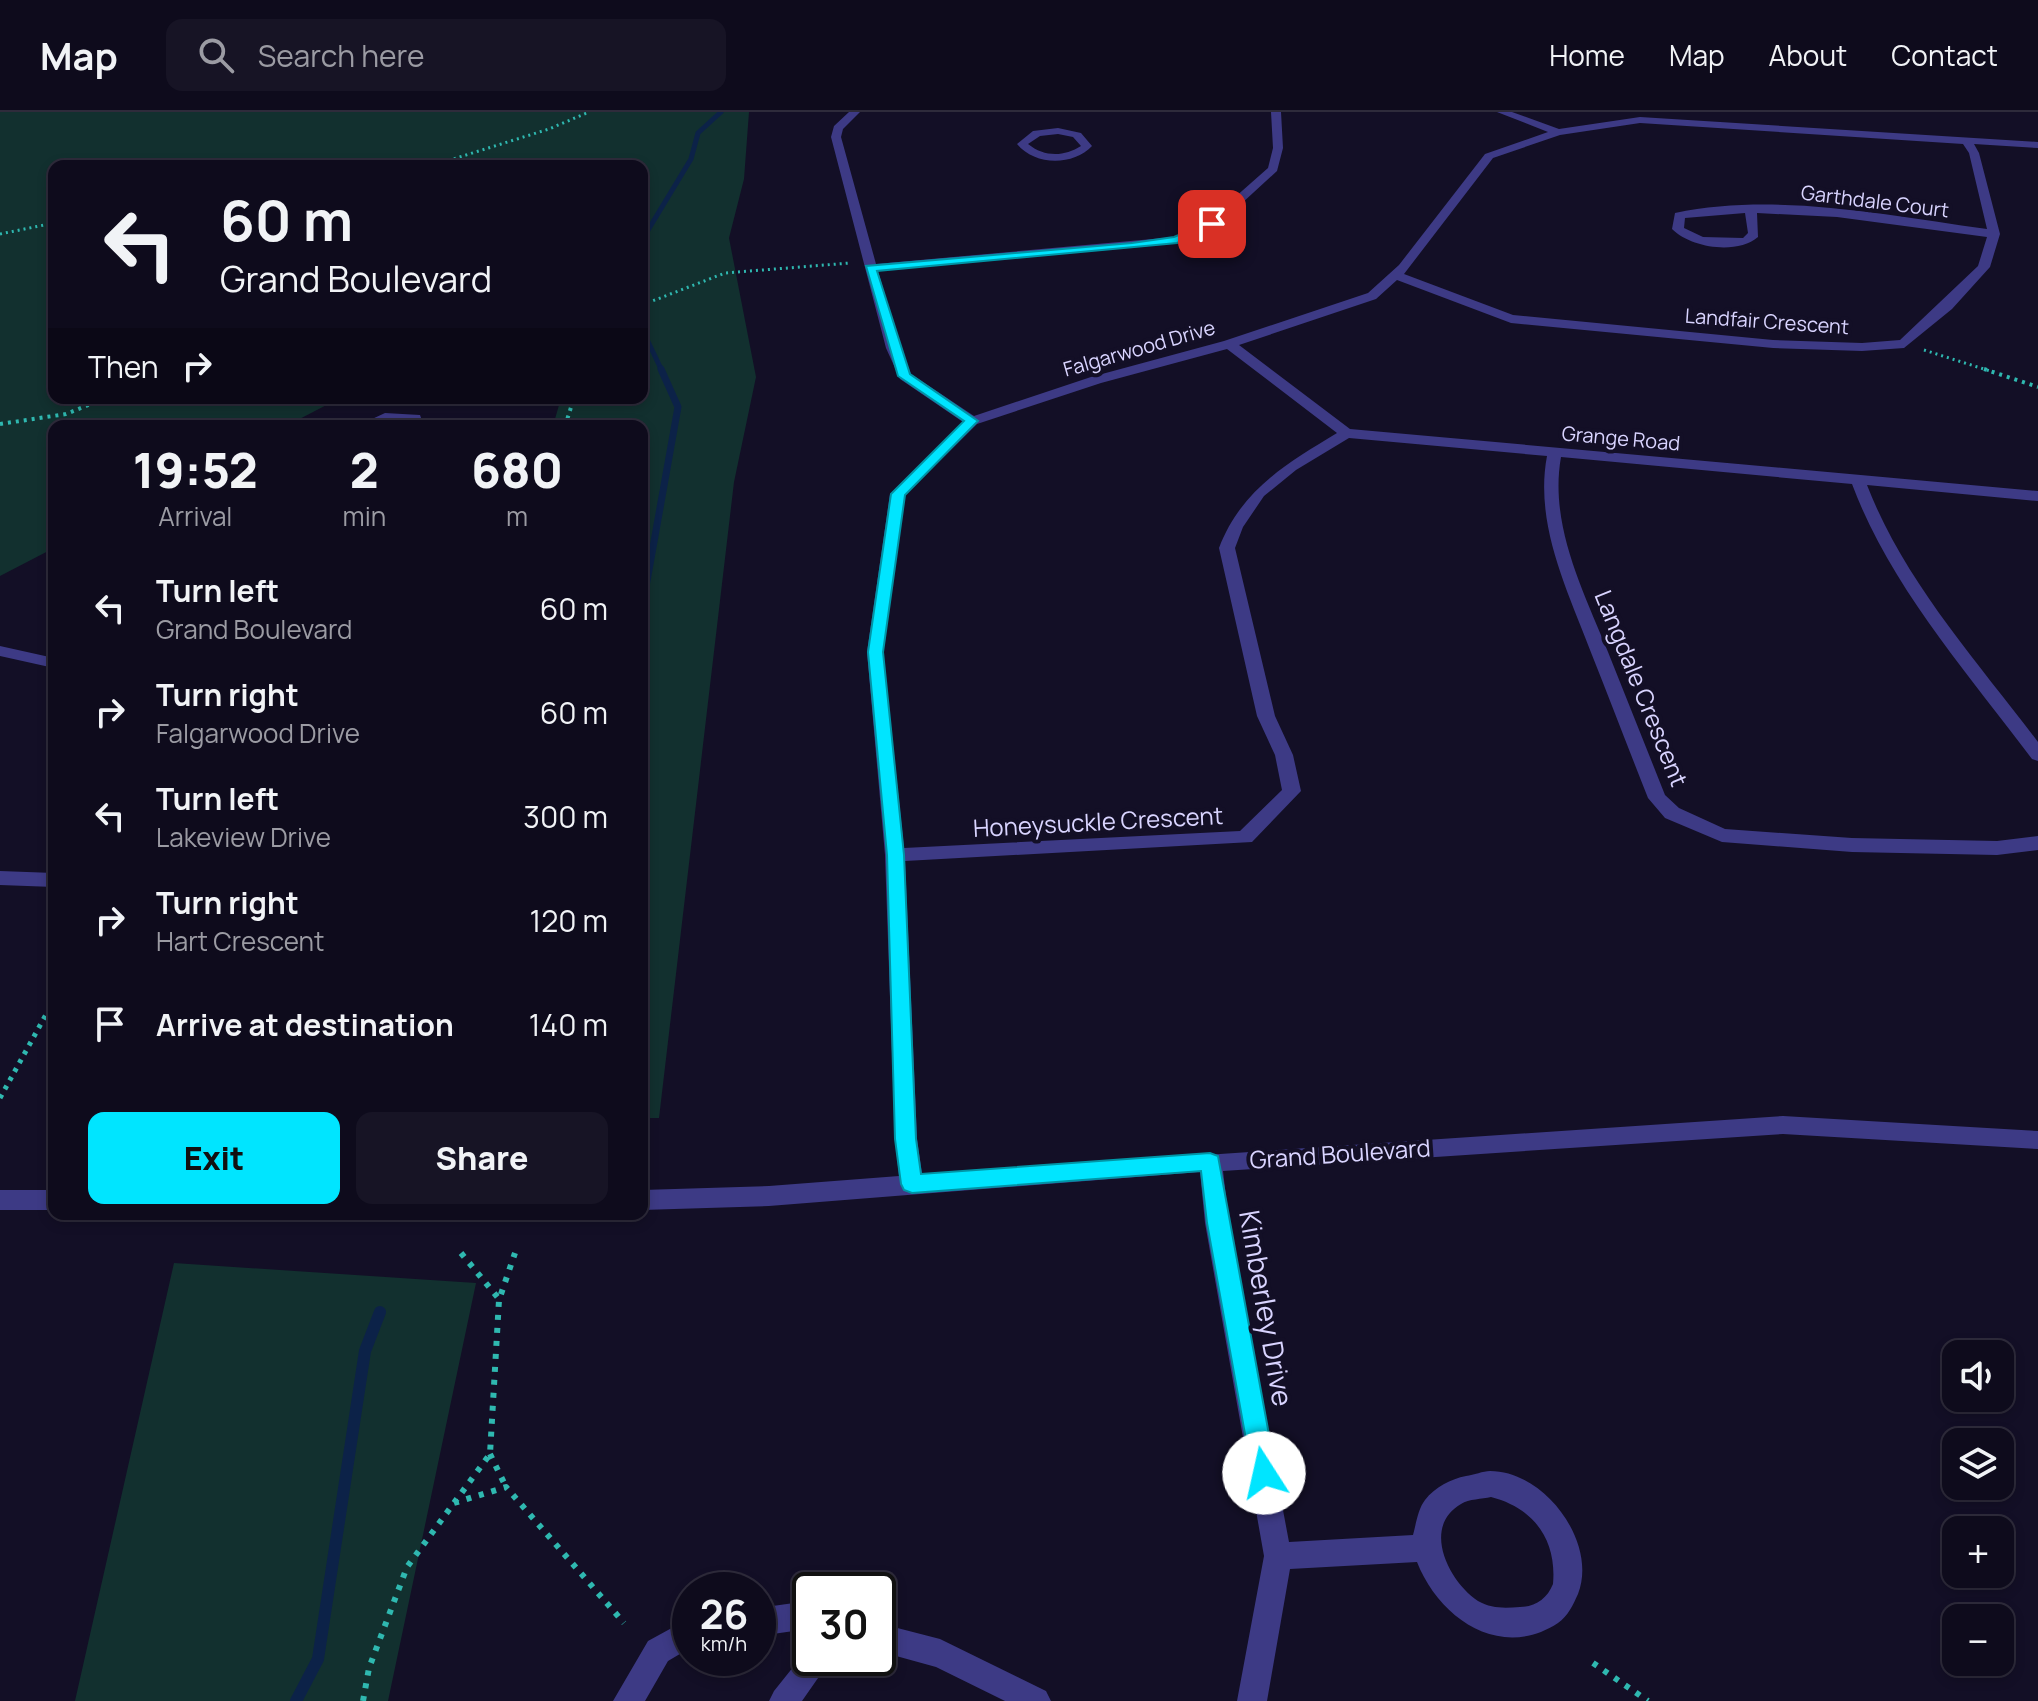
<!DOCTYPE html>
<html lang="en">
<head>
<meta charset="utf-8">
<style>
  body { margin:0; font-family:Manrope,sans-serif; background:#171425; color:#f1f3f6; height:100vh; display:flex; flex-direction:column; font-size:30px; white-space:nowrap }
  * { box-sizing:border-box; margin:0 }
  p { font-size:26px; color:#9b9ba3 }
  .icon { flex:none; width:44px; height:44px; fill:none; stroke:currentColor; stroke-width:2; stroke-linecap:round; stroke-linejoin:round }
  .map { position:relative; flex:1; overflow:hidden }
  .sheet { position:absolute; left:48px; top:308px; width:600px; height:800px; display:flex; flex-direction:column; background:#0e0b1c; border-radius:16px; box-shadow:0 4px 12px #0003,0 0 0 2px #2e2b3b }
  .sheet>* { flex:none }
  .banner { position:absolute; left:48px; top:48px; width:600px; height:244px; border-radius:16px; box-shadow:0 4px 12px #0003,0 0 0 2px #2e2b3b; background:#0e0b1c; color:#f1f3f6; overflow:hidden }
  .buttons { position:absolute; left:1942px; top:1228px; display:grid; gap:16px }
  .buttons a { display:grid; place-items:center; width:72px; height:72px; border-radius:16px; background:#0e0b1c; box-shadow:0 4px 12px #0003,0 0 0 2px #2e2b3b; font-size:40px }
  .speed { position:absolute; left:672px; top:1460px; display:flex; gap:16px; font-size:40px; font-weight:700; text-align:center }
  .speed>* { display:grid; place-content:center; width:104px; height:104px; border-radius:50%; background:#0e0b1c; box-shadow:0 4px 12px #0003,0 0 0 2px #2e2b3b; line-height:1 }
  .speed small { font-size:20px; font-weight:400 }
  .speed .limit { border:4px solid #111; border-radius:12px; background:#fff; color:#111 }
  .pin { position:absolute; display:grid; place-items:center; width:68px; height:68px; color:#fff; margin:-34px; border-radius:16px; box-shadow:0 4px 12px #0006 }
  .me { position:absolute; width:88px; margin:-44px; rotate:350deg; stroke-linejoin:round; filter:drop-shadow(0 0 6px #0008) }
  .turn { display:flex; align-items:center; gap:28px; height:168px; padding:0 40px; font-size:36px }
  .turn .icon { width:104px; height:104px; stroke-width:2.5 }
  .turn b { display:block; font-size:56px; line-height:68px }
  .then { display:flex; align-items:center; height:76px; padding:0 40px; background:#0003; gap:16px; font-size:30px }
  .eta { display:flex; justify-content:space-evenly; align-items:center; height:136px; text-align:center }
  .eta b { font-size:48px; font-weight:800; line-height:56px }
  .cta { display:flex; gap:16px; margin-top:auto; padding:16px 40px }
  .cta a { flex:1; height:92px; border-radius:16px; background:#00e5ff; color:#111; font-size:32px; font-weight:800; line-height:92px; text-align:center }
  .cta a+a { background:#171425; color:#f1f3f6 }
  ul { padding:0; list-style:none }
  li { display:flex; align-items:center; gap:24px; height:104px; padding:0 40px }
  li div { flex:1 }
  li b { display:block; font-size:30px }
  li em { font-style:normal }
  header { display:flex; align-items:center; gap:48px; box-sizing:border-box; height:112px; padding:0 40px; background:#0e0b1c; border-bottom:2px solid #2e2b3b }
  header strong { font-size:38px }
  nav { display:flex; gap:44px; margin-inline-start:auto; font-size:28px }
  .search { width:560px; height:72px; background:#171425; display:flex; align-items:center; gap:20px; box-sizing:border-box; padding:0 28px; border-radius:16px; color:#9b9ba3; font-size:30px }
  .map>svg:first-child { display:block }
  .green { fill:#12302f }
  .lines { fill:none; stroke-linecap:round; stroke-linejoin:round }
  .stream-far2 { stroke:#0c2248; stroke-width:5 }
  .stream-far1 { stroke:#0c2248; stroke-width:7 }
  .stream { stroke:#0c2248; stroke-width:12 }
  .path-far3 { stroke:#2fb8b0; stroke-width:3; stroke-dasharray:2 4; stroke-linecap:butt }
  .path-far2 { stroke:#2fb8b0; stroke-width:4; stroke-dasharray:3 5; stroke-linecap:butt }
  .path-far1 { stroke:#2fb8b0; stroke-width:5; stroke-dasharray:4 6; stroke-linecap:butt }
  .path { stroke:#2fb8b0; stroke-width:6; stroke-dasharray:5 8; stroke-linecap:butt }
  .minor { fill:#3d3a85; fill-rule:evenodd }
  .route { fill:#00e5ff; stroke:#0095a6; stroke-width:2 }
  .labels { text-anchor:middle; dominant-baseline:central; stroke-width:8; stroke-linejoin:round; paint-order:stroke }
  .far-street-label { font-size:20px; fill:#d9d4ff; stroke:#130f26 }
  .street-label { font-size:24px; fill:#d9d4ff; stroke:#130f26 }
  .near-street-label { font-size:28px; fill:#d9d4ff; stroke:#130f26 }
</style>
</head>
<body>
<header>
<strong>Map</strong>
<div class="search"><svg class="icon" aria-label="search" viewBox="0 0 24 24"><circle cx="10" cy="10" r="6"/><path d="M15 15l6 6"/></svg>Search here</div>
<nav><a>Home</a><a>Map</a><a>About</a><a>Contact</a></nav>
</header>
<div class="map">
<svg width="2038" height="1589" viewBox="0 0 2038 1589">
  <rect width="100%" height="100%" fill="#130f26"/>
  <path class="green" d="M0,0H749L744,67L729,126L756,265L734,370L659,1006H642V314H553L561,286H642V54H54V286H340L286,314H54V436L0,464Z
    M174,1151L476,1171L388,1589H75Z"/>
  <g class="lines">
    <path class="stream-far2" d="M642,128L691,47L698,21L721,0
      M642,217L662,259"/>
    <path class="stream-far1" d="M642,497L678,295L661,257"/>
    <path class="stream" d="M296,1589L318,1547L365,1239L380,1200"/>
    <path class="path-far3" d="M431,54L549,17L589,0
      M0,122L54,111
      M642,193L725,161L850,151
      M1924,238L1990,259"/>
    <path class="path-far2" d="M1984,257L2038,275
      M0,312L66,302L106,286
      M565,314L574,286"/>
    <path class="path-far1" d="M0,986L54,888"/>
    <path class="path" d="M461,1141L499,1187
      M490,1342L506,1375
      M454,1391L506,1375L624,1511
      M1593,1551L1648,1589
      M363,1589L369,1556L407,1455L490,1342L499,1188L515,1141"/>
    <path class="minor" d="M849,0H860L843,17L841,25L876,152L1175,125L1208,109L1268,56L1273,36L1271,0H1281L1283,36L1277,59L1216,115L1181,131L878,159L900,236L911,262L974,304L1091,265L1224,229L1368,181L1399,153L1485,42L1548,20L1497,0H1512L1559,17L1640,5L2038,30V36L1974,32L1979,41L2000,122L1990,155L1952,197L1904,236L1862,239L1773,236L1511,211L1397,168L1376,187L1239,233L1350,317L2038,379V389L1867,373C1904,469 1977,549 2038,630V649L2032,647C1967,560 1890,474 1852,372L1561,345C1549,413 1583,478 1608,540C1627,588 1646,635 1665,683L1679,696L1725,717L1852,726L1997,729L2038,724V738L1997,743L1852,740L1722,730L1665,706L1648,686C1629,638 1611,591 1592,543C1568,479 1534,413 1547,344L1349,326L1296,358L1264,384L1243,415L1235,436L1275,604L1293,643L1301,679L1252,730L905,749L917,1027L922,1062L1783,1004L2038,1019V1037L1783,1022L1223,1059L1229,1111L1289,1430L1413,1423C1416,1412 1418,1397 1425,1388C1435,1375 1451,1367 1466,1364C1474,1363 1483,1359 1490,1359C1545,1359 1598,1431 1578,1482C1573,1493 1568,1504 1558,1511C1500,1549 1439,1506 1417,1450L1290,1457L1267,1589H1237L1264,1444L1205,1111L1200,1060L769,1094L642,1098V1078L769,1074L899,1064L895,1027L885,743L867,540L890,382L963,310L900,267L886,236L831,25L834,14ZM1640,11L1963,32L1969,41L1987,117C1886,103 1776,80 1675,101L1672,117C1691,136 1737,143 1758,125L1757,101L1837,105L1987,125L1978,154L1900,228L1862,231L1773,228L1513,203L1404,162L1493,46L1560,23ZM1745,101L1748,121L1743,126L1703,125L1684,116L1685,106ZM1227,237L1337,321C1286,352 1241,378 1219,436L1257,604L1275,643L1282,678L1240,719L904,736L883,540L905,383L977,312L1101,271ZM1491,1385C1534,1396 1557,1428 1553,1472C1547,1487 1535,1495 1520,1495C1505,1496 1492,1497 1478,1489C1449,1470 1421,1415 1461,1392C1469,1387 1482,1387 1491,1385Z
      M1058,16L1081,21L1092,34C1073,54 1035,54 1017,32L1033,19ZM1058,22L1073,25L1081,34C1064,45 1044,45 1028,32L1040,24Z
      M385,301L420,303L424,314L387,309L376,314H357Z
      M0,534L54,546V556L0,544Z
      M0,759L54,761V775L0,773Z
      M0,1078H54V1098H0Z
      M801,1490L810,1493V1521L801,1518L758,1524V1496Z
      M690,1506V1536L668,1549L645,1589H613L648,1529Z
      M878,1511L940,1527L1046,1579L1051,1589H1005L936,1555L878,1539Z
      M810,1534V1546H832L802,1589H769L774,1579Z"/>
  </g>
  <path class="route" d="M1212,109L1216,114L1177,131L877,159L910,262L978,309L905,383L883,540L904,743L916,1027L921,1062L1210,1041L1218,1044L1276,1361L1273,1369L1264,1373L1255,1369L1252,1361L1207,1111L1201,1059L912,1081L904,1078L901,1072L895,1027L887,743L868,540L891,382L964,309L898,264L866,154L1132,131L1174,125Z"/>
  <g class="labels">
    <g class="far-street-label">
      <text transform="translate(1875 89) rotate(7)">Garthdale Court</text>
      <text transform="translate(1767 209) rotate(4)">Landfair Crescent</text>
      <text transform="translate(1139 236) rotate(-16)">Falgarwood Drive</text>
      <text transform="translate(1621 326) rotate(5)">Grange Road</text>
    </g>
    <g class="street-label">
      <text transform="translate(1642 576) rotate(68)">Langdale Crescent</text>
      <text transform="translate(1098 709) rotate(-3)">Honeysuckle Crescent</text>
      <text transform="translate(1340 1041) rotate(-4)">Grand Boulevard</text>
    </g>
    <g class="near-street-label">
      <text transform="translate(1267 1196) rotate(80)">Kimberley Drive</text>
    </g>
  </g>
</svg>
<div class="buttons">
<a><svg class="icon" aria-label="sound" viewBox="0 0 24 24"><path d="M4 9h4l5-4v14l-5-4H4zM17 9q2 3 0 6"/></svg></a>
<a><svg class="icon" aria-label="layers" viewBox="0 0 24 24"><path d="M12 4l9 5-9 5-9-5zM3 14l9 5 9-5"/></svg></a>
<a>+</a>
<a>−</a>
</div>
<div class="speed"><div>26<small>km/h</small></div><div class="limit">30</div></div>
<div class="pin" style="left:1212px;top:112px;background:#d93025"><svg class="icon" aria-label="arrive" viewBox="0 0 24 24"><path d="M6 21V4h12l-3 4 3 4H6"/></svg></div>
<svg class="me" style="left:1264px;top:1361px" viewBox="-20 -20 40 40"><circle r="19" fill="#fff"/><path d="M0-13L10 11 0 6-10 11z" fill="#00e5ff"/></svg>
<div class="banner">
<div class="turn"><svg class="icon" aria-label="left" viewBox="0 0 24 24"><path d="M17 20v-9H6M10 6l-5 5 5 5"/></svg><div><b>60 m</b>Grand Boulevard</div></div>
<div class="then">Then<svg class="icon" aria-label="right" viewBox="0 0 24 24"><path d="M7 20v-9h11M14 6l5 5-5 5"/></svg></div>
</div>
<section class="sheet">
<div class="eta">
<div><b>19:52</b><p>Arrival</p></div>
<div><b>2</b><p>min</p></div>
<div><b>680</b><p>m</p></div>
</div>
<ul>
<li><svg class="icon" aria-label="left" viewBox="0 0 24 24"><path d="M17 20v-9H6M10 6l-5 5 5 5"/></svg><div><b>Turn left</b><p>Grand Boulevard</p></div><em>60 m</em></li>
<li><svg class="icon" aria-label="right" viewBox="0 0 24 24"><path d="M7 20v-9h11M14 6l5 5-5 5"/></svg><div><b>Turn right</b><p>Falgarwood Drive</p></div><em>60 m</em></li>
<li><svg class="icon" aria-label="left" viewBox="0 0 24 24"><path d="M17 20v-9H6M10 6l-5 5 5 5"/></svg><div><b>Turn left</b><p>Lakeview Drive</p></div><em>300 m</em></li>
<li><svg class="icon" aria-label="right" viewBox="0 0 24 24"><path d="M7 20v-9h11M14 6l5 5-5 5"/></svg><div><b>Turn right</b><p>Hart Crescent</p></div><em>120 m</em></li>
<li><svg class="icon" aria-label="arrive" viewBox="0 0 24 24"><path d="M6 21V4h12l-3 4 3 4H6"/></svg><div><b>Arrive at destination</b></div><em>140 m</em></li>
</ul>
<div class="cta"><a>Exit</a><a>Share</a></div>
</section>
</div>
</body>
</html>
